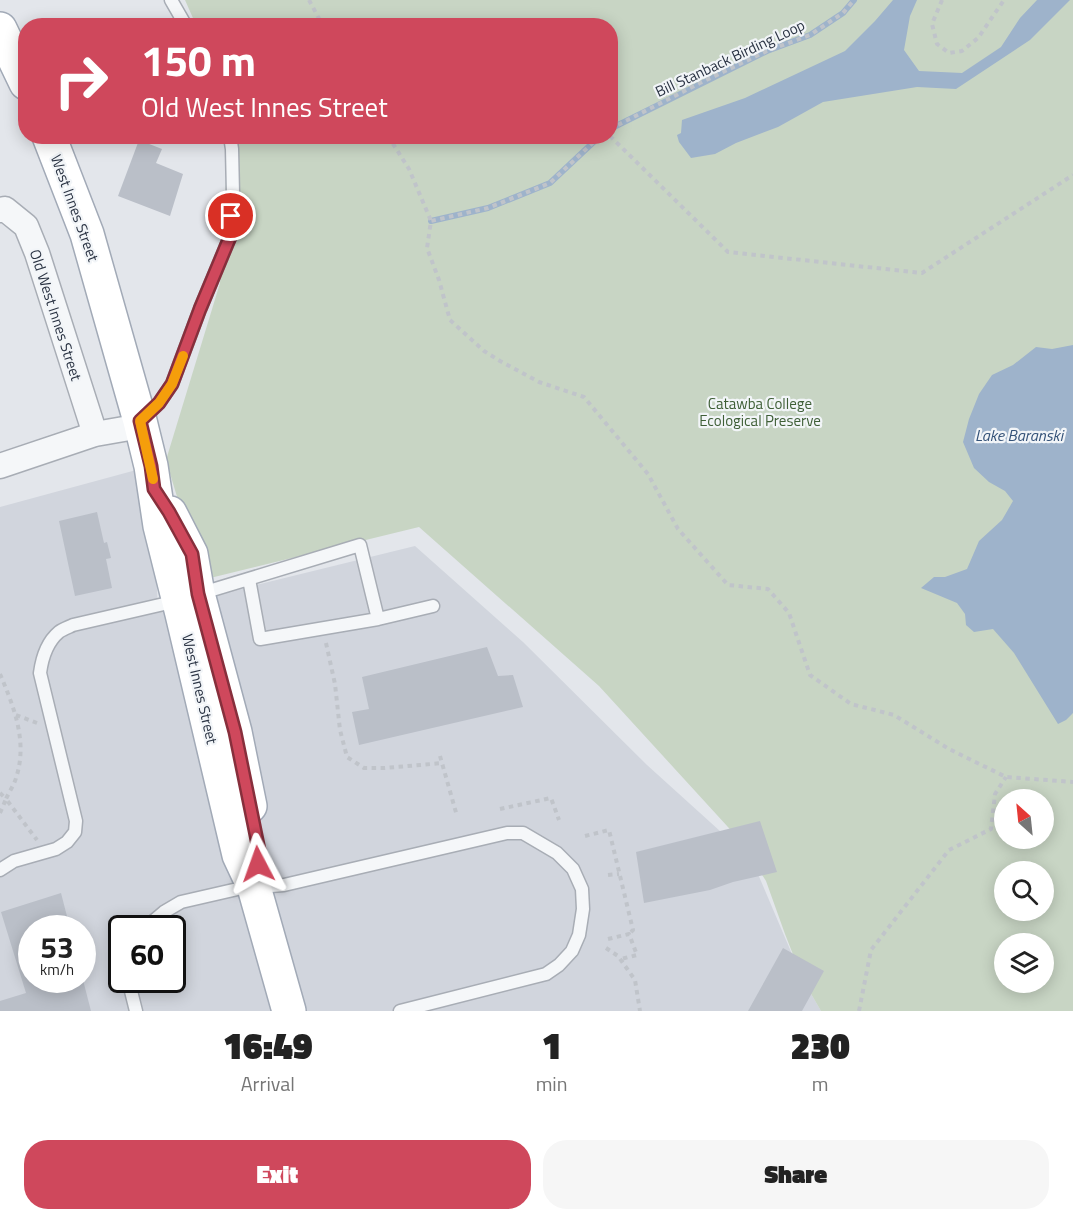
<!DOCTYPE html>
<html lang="en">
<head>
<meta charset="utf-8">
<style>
  body { margin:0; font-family:"Titillium Web",sans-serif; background:#f6f6f6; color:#222; height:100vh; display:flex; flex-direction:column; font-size:22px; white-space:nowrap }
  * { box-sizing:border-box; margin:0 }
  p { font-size:20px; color:#767676 }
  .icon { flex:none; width:33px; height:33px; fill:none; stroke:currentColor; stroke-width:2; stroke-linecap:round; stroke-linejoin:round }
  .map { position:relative; height:1011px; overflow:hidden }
  .side { display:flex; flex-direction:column; background:#fff; flex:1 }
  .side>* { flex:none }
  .top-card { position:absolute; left:18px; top:18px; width:600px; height:126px; border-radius:24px; box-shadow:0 3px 15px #0003; background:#cf485c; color:#fff; overflow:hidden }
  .needle { width:39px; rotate:333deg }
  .fabs { position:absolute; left:994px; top:789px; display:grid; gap:12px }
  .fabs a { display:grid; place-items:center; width:60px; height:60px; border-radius:50%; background:#fff; box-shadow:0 3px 15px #0003; font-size:30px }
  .speed { position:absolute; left:18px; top:915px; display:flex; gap:12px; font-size:30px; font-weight:700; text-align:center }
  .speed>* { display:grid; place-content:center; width:78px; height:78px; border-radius:50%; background:#fff; box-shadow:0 3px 15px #0003; line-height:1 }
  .speed small { font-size:15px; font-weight:400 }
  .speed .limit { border:3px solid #111; border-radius:9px; background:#fff; color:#111 }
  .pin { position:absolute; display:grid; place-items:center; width:51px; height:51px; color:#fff; margin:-26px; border:3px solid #fff; border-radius:50%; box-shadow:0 2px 6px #0007 }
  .me { position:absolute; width:66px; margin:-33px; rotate:356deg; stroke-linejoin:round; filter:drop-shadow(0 0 4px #0008) }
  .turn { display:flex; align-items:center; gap:21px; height:126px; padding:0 24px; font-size:27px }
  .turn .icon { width:78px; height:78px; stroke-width:2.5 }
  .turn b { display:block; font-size:42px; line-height:51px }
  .eta { display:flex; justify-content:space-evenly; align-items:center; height:102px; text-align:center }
  .eta b { font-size:36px; font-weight:800; line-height:42px }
  .cta { display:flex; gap:12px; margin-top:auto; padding:12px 24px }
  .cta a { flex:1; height:69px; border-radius:24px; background:#cf485c; color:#fff; font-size:24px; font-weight:800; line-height:69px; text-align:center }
  .cta a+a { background:#f6f6f6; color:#222 }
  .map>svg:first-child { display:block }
  .built { fill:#d1d5dd; fill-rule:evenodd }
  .green { fill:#c8d5c4; fill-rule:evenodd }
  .water { fill:#9eb3cb }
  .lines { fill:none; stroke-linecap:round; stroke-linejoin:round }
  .stream { stroke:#9eb3cb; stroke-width:6 }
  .building { fill:#babfc8 }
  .service-casing { stroke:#a8adb5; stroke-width:15 }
  .minor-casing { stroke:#a8adb5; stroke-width:27 }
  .primary-casing { stroke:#a2aab7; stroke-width:36 }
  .path { stroke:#c0c4ca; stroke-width:4; stroke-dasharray:4.5 4.5; stroke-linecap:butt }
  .service { stroke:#f5f7f9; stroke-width:12 }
  .minor { stroke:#f5f7f9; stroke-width:24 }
  .primary { stroke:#fff; stroke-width:33 }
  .route-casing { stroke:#872f3c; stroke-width:15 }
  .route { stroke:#cf485c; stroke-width:10 }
  .slow { stroke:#f59e0b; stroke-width:10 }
  .labels { text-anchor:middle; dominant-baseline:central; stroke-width:4.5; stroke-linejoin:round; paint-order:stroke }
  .street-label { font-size:15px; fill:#2a3343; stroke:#f2f5f8 }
  .park-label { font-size:15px; fill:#3f5f37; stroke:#f2f5f8 }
  .water-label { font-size:16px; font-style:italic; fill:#345278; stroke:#f2f5f8 }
</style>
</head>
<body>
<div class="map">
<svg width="1073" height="1011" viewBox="0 0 1073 1011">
  <rect width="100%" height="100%" fill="#e3e6eb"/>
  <path class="built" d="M151,466L158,611L219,594L415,546L523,642L647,765L752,860L803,980L821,1011H0V507ZM32,928H82V980H32ZM122,928H172V980H122Z"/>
  <path class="green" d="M185,0H1073V1011H821L803,980L785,934L766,881L738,838L599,686L419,527L202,580L166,460L220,283L228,145L226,137L610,136V26L196,25ZM1005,800H1044V838H1005ZM1005,872H1044V910H1005ZM1005,944H1044V982H1005Z"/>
  <path class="water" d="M893,0H917L910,16L904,50L919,71L962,73L1001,47L1020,18L1037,0H1070L1030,40L956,89L917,87L823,102L778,127L736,143L715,154L691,158L679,142L677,135L681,133L682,120L745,98L845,51L875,21Z
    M1073,345V713L1066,720L1058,724L1014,653L993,629L974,632L966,625L965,614L957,603L921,588L934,577H945L967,569L979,541L1002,520L1013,501L1005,491L989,482L974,468L963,442L969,419L979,394L992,375L1013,365L1036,347L1052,349Z"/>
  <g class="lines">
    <path class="stream" d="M610,129L767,51L810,35L843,13L854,0
      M431,221L488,208L550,183L600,136"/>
  </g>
  <path class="building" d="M139,140L162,149L156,163L183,174L170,216L118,196Z
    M97,512L104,543L107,542L111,558L106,559L112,588L75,596L59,521Z
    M487,647L498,676L513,675L523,707L359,745L352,712L369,709L362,677Z
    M760,821L777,872L733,882L710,890L644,903L636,852Z
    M61,893L70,928H32V980H83L91,1011H0V1001L26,993L1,912Z
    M783,948L824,971L802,1011H748Z"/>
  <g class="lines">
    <defs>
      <path id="service" d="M171,0L186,26
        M143,419L159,403L172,384L200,309L230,237L233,194L232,149L230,136
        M249,579L260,639L378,619
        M199,594L360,545L378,619L433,606
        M0,870L14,861L56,849L67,842L75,832L76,821L40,673C42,658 47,642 59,632C63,629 69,627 73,625L177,601
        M149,928L151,923L164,912L181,902L242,888L284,885L507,833H523L557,853L573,869L582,889L583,909L579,935L572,951L559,965L546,974L400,1011
        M130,980V987L136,1011"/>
      <path id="minor" d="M0,210L5,209L26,226L37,253L95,434
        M0,466L95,434L141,426"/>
      <path id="primary" d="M0,29L26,83
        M49,136L87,234L140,421L151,466L160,526L182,614L239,855L254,887L289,1011
        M170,513L191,554L198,594L235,732L250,806"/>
    </defs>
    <use href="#service" class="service-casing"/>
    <use href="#minor" class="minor-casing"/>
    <use href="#primary" class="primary-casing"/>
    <path class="path" d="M309,0L323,26
      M942,0L932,24L937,44L949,53L962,51L978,38L1004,0
      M610,129L700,83L767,51L810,35L843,13L854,0
      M388,136L409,169L431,221
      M600,136L550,183L488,208L431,221L427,248L439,280L450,320L484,351L500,361L539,382L584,397L648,474L678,529L728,585L768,589L789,613L810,675L851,704L894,715L949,749L1006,777L1073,782
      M610,136L728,252L922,273L1073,175
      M326,643L335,684L340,730L347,757L364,768H385L443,763
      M0,674C14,707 28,742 16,778C14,785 9,792 6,799L0,793
      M16,715L37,723
      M440,756L457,816
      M500,809L551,798L559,820
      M0,813L6,799L37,840
      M585,836L609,830L633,930L629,934
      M608,875L619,874
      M608,939L629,934L637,955L621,959
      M606,948L618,956L635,980L640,1011
      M859,1011L871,950L949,850L991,829L995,794L1006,777"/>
    <use href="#service" class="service"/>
    <use href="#minor" class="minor"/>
    <use href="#primary" class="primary"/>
  </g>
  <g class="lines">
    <defs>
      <path id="route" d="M231,216L230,237L200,309L172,384L159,403L140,421L151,466L154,489L169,512L192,554L198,594L235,732L259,850L258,864"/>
    </defs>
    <use href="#route" class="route-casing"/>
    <use href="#route" class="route"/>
    <path class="slow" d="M153,479L140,421L159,403L172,384L183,356"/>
  </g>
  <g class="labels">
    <g class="street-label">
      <text transform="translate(730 58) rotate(-25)">Bill Stanback Birding Loop</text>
      <text transform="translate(75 208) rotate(70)">West Innes Street</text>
      <text transform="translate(56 315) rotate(72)">Old West Innes Street</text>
      <text transform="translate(200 689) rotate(77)">West Innes Street</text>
    </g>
    <g class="park-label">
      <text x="760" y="403">Catawba College<tspan x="760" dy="17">Ecological Preserve</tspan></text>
    </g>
    <g class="water-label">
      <text x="1019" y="435">Lake Baranski</text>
    </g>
  </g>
</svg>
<div class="fabs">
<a><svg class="needle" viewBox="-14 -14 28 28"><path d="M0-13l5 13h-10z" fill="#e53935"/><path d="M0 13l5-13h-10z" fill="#767676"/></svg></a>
<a><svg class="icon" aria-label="search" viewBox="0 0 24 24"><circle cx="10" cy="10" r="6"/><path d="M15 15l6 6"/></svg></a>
<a><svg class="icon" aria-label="layers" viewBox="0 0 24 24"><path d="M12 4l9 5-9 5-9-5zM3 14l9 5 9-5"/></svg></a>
</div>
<div class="speed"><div>53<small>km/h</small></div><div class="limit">60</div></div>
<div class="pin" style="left:231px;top:216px;background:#d93025"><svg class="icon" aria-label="arrive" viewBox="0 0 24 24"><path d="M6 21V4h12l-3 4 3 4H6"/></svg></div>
<svg class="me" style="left:258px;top:864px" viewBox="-20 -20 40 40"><path d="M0-17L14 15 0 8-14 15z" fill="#cf485c" stroke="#fff" stroke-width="4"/></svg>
<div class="top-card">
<div class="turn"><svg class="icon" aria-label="right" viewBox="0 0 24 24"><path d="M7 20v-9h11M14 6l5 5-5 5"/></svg><div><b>150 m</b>Old West Innes Street</div></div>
</div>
</div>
<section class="side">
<div class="eta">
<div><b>16:49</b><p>Arrival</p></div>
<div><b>1</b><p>min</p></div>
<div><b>230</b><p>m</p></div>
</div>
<div class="cta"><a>Exit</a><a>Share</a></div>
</section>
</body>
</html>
